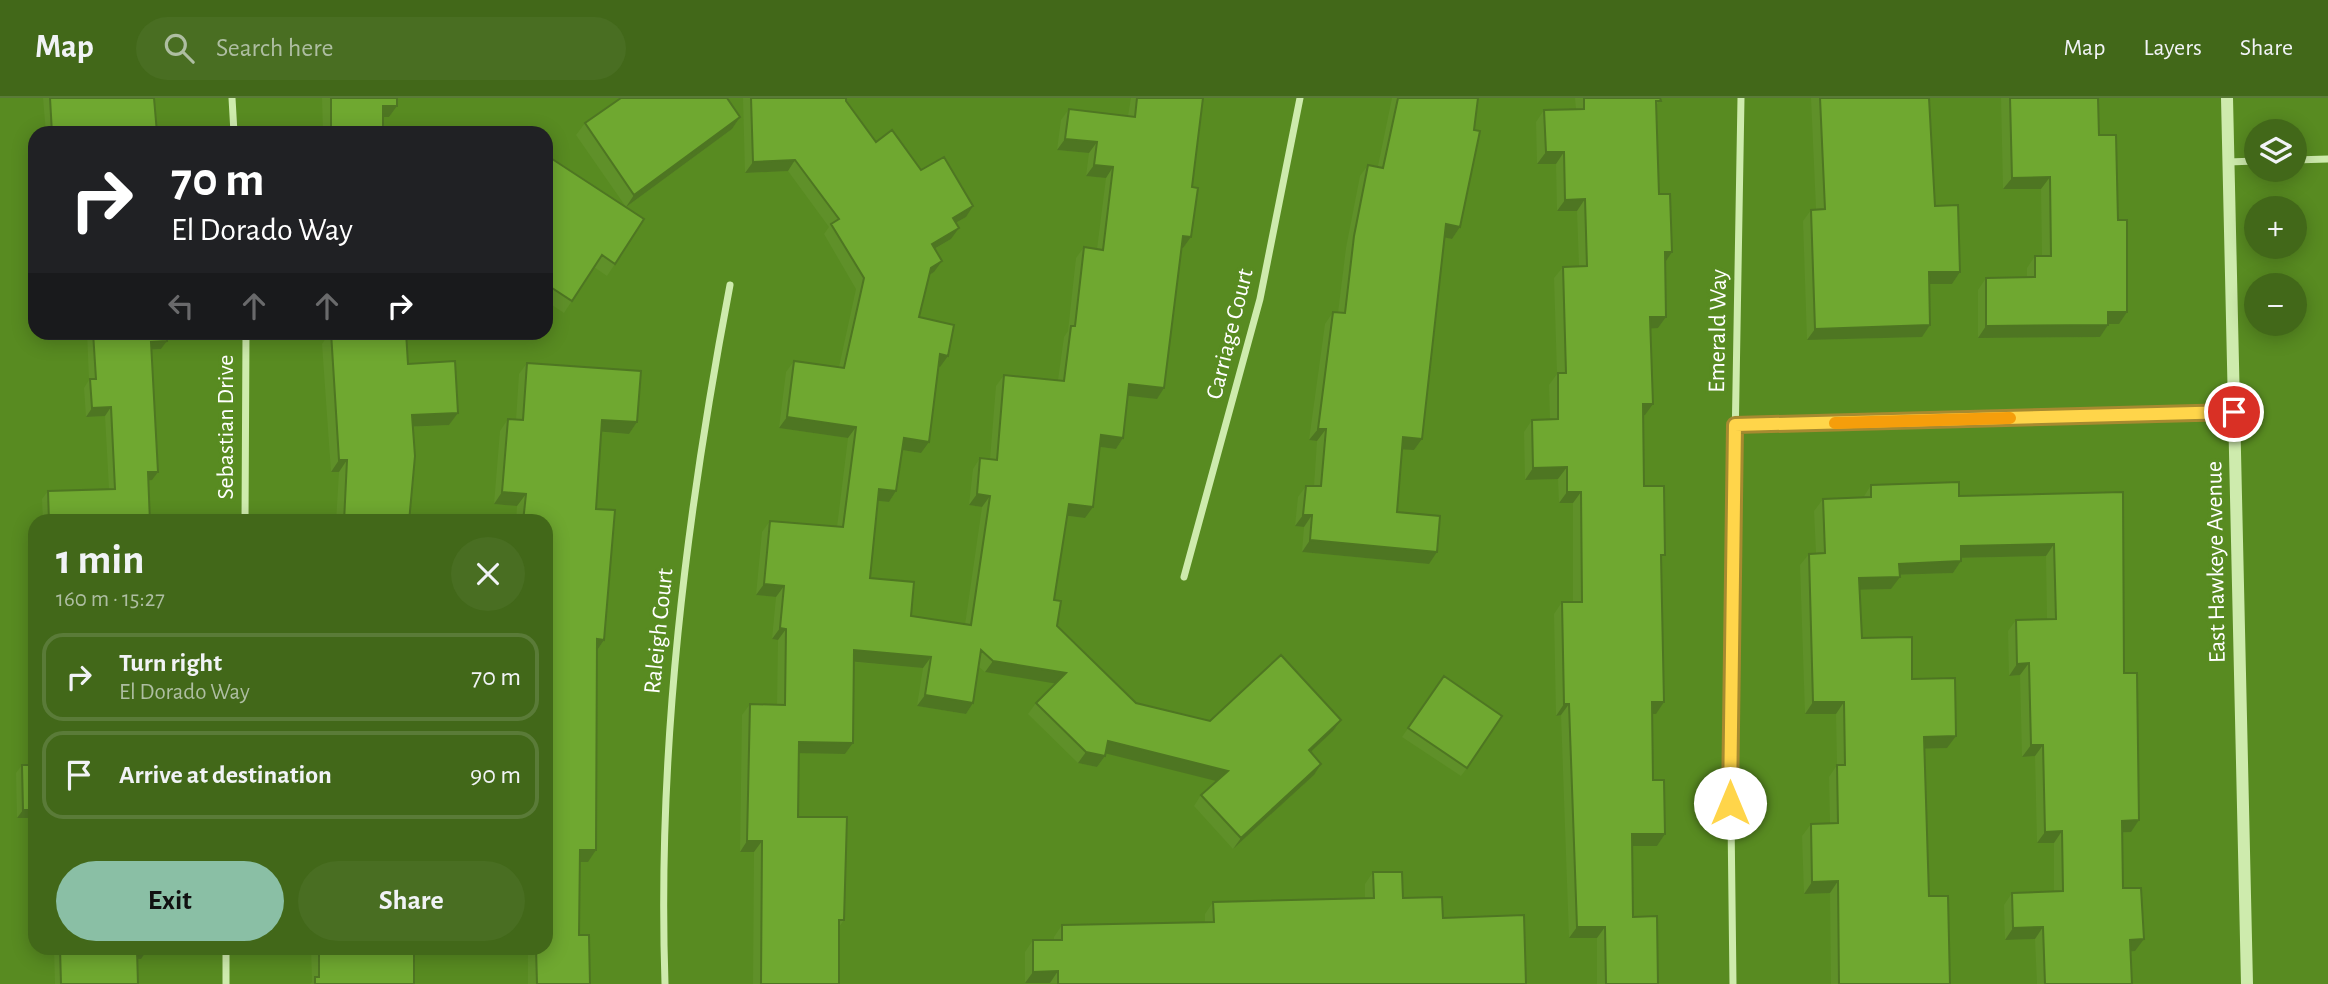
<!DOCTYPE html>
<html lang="en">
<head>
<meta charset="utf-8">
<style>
  body { margin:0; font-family:"Alegreya Sans",sans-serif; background:#496e22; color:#f1f3f6; height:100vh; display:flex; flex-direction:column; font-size:26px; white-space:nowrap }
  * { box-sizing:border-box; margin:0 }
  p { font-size:23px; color:#aebea2 }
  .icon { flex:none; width:38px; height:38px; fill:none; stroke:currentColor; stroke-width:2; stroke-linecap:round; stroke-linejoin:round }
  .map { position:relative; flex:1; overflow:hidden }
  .drawer { position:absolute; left:28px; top:416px; width:525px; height:441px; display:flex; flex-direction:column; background:#426819; border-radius:21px; box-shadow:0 4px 18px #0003 }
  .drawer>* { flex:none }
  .guide { position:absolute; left:28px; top:28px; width:525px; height:214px; border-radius:21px; box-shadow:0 4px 18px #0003; background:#202124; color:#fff; overflow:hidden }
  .controls { position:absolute; left:2244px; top:21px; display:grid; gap:14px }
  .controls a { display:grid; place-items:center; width:63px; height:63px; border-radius:50%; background:#426819; box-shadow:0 4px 18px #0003; font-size:35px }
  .pin { position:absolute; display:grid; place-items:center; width:60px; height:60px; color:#fff; margin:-30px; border:4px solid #fff; border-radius:50%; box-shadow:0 2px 7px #0007 }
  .me { position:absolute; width:77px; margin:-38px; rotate:0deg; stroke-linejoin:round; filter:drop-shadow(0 0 5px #0008) }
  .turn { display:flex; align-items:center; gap:24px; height:147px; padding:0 28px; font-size:32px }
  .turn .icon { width:91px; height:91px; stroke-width:2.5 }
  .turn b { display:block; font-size:49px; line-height:60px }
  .lanes { display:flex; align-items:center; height:66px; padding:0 28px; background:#0003; justify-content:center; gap:35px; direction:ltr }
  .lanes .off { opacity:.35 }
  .round { display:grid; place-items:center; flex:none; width:74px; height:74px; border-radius:37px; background:#496e22 }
  .head { display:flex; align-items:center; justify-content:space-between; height:119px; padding:0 28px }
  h1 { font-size:42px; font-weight:600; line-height:52px }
  .cta { display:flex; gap:14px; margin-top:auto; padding:14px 28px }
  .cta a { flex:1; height:80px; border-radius:42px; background:#8abfa5; color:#111; font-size:28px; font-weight:600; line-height:80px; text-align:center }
  .cta a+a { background:#496e22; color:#f1f3f6 }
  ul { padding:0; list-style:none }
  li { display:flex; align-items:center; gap:21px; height:88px; margin:0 14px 10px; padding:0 14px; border:4px solid #5a7b38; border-radius:21px }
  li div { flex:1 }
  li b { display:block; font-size:26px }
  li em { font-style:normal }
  header { display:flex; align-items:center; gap:42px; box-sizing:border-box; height:98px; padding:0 35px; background:#426819; border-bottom:2px solid #5a7b38 }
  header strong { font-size:33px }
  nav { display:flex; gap:38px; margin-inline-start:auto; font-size:24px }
  .search { width:490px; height:63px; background:#496e22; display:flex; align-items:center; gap:18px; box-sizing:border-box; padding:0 24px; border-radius:38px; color:#aebea2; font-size:26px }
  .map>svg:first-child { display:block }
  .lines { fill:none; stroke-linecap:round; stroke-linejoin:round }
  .minor { stroke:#ceebad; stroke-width:7 }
  .tertiary { stroke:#ceebad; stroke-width:12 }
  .wall { fill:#5f9029 }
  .shaded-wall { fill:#4e7622 }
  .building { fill:#6fa830; stroke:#4e7622; stroke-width:2 }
  .route-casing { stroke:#a68a30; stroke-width:18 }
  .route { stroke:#ffd54a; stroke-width:12 }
  .slow { stroke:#f59e0b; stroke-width:12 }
  .labels { text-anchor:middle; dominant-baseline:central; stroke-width:7; stroke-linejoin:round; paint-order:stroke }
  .street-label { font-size:24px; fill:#fff; stroke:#588b21 }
</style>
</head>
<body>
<header>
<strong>Map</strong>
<div class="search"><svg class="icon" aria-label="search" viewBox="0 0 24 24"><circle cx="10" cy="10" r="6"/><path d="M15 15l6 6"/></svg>Search here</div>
<nav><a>Map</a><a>Layers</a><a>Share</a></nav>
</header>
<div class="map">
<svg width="2328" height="886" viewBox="0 0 2328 886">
  <rect width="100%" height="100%" fill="#588b21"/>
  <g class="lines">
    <path class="minor" d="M232,0L234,35
      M2294,62L2328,61
      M2228,64L2256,63
      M1736,327L2234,315
      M245,424L246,234
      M1184,479L1260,201L1300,0
      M226,886V850
      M665,886C657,651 686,418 730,187
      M1733,886L1730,636L1741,0"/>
    <path class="tertiary" d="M2227,0L2247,886"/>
  </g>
  <path class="wall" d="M43,0H154L157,35H46Z
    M322,0H397V8L389,19H383V35H323Z
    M743,0H846V3L876,44L921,72L966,119L956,125L951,141L935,151L934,174L929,177L919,219L940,269L939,268L921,355L902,352L896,393L889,404L878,402L870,480L911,518L965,527L982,409L969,407L973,371L980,360L990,361L996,288L1004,277L1058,282L1064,239L1068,233L1076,160L1084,149L1097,151L1106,80L1086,78L1089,55L1057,52L1061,22L1069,11L1128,18L1131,0H1203L1192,89L1191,139L1183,150H1182L1157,301L1128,297L1123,340L1116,351L1099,349L1085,420L1067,418L1054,502L1057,528L1136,605L1210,623L1341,622L1333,633L1310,654L1314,677L1233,751L1194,708L1201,697L1217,683L1106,655L1105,658L1097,669L1078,665L1028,616L1036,605L1056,585L985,574L979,569L973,605L966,616L917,608L923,570L854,564L853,645L845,656L799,655L798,719L844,822L839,829V886H753L754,754H740L742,617L750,606L777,607L778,542L772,541L776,499L756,497L762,434L770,423L837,429L848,340L779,330L786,274L794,263L839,269L856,191L824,136L829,129L788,73L745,75Z
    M1392,0H1478L1460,129L1452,141L1444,139L1422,341L1414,352L1402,351L1397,414L1429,466L1302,454L1304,429L1295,428L1298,399L1306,388H1314L1317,343L1309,342L1325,226L1333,214L1338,215L1346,150L1360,78L1368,67L1378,68Z
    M1575,0H1660L1656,9L1659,96L1665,164L1666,219L1658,230H1651L1645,317H1643L1644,388L1661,463L1656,616H1652L1653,682L1665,736L1657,748H1632L1633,819L1658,886H1597V840H1569L1561,617L1556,618L1554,516L1562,504H1573V405H1559L1558,381L1525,382L1524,334L1532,322H1550L1549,287L1557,276L1554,180L1563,169L1579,168L1577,113H1557L1556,66H1537L1536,24L1544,12L1576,11Z
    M1811,0H1929L1935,108L1960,174L1952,186H1929L1922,239L1807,242L1803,123L1811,112L1816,111Z
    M2001,0H2098L2099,37L2119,226H2108L2100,239L1978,240V192L1986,180L2027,179V170L2035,158H2042L2041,91H2003Z
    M740,19L732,31L626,109L576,37L585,25Z
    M546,57L615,166L607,178L594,169L564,215L546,203Z
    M87,234H166L167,243L161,251L152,252V382H149L150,424H43L42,401L48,393L109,391L105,318L86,319L84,290L89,282Z
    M330,234L408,266L458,315L449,327L413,329L409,424H336L339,374H331L322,246Z
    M527,265L637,324L629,336L601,334L596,411L604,542L597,553L588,764H579V837L590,886H528V850H546V424H516L517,408L494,406L500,333L508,321L516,322L519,276Z
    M1871,387L1959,398L2123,394L2124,575L2131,734L2122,735L2123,790L2135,853H2131L2132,886H2037L2035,841L2005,842L2004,807L2012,795L2054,793V745H2037L2035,658L2022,659L2020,577L2009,578L2008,533L2016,522L2047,521L2046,458L1961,460V463L1953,475L1899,477L1891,491L1860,492L1862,540L1912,581L1947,650L1924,651L1929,798L1950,886H1831L1830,795L1804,796L1802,738L1811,726L1830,725L1829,679L1837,667L1836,616H1805L1800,467L1809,456L1816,455L1814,413L1823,401L1863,400Z
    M1444,578L1467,670L1461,678L1402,639Z
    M22,667H35V720H17L16,675Z
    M1373,774L1403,800L1443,820L1526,886L1025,885V854L1033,842H1054V839L1062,827L1205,824V816L1213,804L1365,800V786Z
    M54,850H147L141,861H137L138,886H55Z
    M311,850H373V855L414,886H310L312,884Z"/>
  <path class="shaded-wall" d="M383,8H397L389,19H374Z
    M740,19L732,31L626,109L634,97Z
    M1065,41L1097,44L1089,55L1057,52Z
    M1546,54H1564L1556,66H1537Z
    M795,62L788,73L745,75L753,64Z
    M1094,67L1113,69L1106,80L1086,78Z
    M2050,79L2041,91H2003L2012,80Z
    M1585,101L1577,113H1557L1565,102Z
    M973,108L966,119L945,131L953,120Z
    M1446,126L1460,129L1452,141L1438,138Z
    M959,130L951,141L924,157L932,146Z
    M1183,138L1191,139L1183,150L1175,149Z
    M1665,154H1672L1664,166Z
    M942,163L934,174L923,181L931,170Z
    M1929,174H1960L1952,186H1921Z
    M2108,214H2127L2119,226H2099Z
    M1650,219H1666L1658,230L1642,231Z
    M1930,227L1922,239L1807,242L1815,231Z
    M2108,227L2100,239L1978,240L1986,228Z
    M167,243L161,251L145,252L151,244Z
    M940,256L948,258L940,269L933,267Z
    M1129,286L1164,290L1157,301L1121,297Z
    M1643,306H1653L1645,317L1635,318Z
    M111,309L105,318L86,319L92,310Z
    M458,315L449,327L404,329L412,317Z
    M787,319L856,329L848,340L779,330Z
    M602,322L637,324L629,336L594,333Z
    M1318,331H1326L1317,343L1309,342Z
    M1101,337L1123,340L1116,351L1093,348Z
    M1403,339L1422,341L1414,352L1395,351Z
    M904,340L929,344L921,355L896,351Z
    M339,362H347L339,374H331Z
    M1567,369L1558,381L1525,382L1533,370Z
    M148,374H158L152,382L143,383Z
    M879,391L896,393L889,404L871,402Z
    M502,394L526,396L517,408L494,406Z
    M1567,394H1581L1573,405H1559Z
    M977,396L990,398L982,409L969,407Z
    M1069,406L1093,409L1085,420L1061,417Z
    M1303,417H1312L1304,429L1295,428Z
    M1310,442L1437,454L1429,466L1302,454Z
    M2054,446L2046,458L1953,460L1961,448Z
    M1961,463L1953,475L1891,477L1899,466Z
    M1900,479L1891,491L1851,492L1859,480Z
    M764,486L784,488L776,499L756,497Z
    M780,530L786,531L778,542L772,541Z
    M597,541L604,542L596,554Z
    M854,552L931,559L923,570L847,563Z
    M993,563L1066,575L1058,586L985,574Z
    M2029,565L2020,577L2009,578L2017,566Z
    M925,597L973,605L966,616L917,608Z
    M1652,604H1664L1656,616H1644Z
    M1813,604H1844L1836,616H1805Z
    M1564,606H1569L1561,617L1556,618Z
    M1341,622L1333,633L1301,663L1309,652Z
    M1956,638L1947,650L1915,651L1924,639Z
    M1108,643L1228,673L1220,684L1100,654Z
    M799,644L853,645L845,656L792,655Z
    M2031,647H2043L2035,658L2022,659Z
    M1086,654L1105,658L1097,669L1078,665Z
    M1321,666L1314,677L1233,751L1241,740Z
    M23,712H35V720H17Z
    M2139,722L2131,734L2113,735L2122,723Z
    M2062,733L2054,745H2037L2045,734Z
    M1632,736H1665L1657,748H1623Z
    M747,743H762L754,754H740Z
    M580,752H596L588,764H571Z
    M1838,783L1830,795L1804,796L1812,784Z
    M1577,829H1605L1597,840H1569Z
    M2043,829L2035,841L2005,842L2013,830Z
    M2144,841L2135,853L2122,854L2130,842Z
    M137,852H147L141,861H131Z
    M1058,873L1050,885H1025L1033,874Z"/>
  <path class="building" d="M50,0H154L157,35H52Z
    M331,0H397V8H383V35H331Z
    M621,0H727L740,19L634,97L585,25Z
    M751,0H846V3L876,44L892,32L921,72L944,59L973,108L953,120L959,130L932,146L942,163L931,170L919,219L954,227L948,258L940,256L929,344L904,340L896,393L879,391L870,480L914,484L911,518L971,527L990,398L977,396L980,360L997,362L1004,277L1064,283L1071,228H1075L1084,149L1103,152L1113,69L1094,67L1097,44L1065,41L1069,11L1135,19L1137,0H1203L1192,89L1198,90L1191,139L1183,138L1164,290L1129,286L1123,340L1101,337L1093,409L1069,406L1054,502L1061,503L1057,528L1136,605L1210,623L1281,557L1341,622L1309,652L1321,666L1241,740L1201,697L1228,673L1108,643L1105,658L1086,654L1036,605L1066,575L993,563L981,552L973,605L925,597L931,559L854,552L853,645L799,644L798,719H847L844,822H839V886H761L762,743H747L750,606L785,607L786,531L780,530L784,488L764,486L770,423L843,429L856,329L787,319L794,263L844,270L864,180L831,126L839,121L795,62L753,64Z
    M1398,0H1478L1474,32L1480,33L1460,129L1446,126L1422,341L1403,339L1397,414L1440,418L1437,454L1310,442L1312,417H1303L1306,388H1321L1326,331H1318L1333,214L1345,215L1354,138L1368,67L1383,70Z
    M1584,0H1660L1661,3H1656L1659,96H1670L1672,154H1665L1666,219H1650L1653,306H1643L1644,388H1664L1665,457H1661L1664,604H1652L1653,682H1664L1665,736H1632L1633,819L1657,818L1658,886H1606L1605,829H1577L1569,606H1564L1562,504H1582L1581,394H1567V369L1533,370L1532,322L1558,321V275H1566L1563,169L1587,168L1585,101L1565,102L1564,54H1546L1544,12L1584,11Z
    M1820,0H1929L1935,108L1958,107L1960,174H1929L1930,227L1815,231L1811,112L1825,111Z
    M2010,0H2098L2099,37H2116L2118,122H2127V214H2108V227L1986,228V180L2035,179V158H2051L2050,79L2012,80Z
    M546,57L644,121L615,166L602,157L572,203L546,186Z
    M93,234H166L167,243L151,244L158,374H148L150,424H49L48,393L115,391L111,309L92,310L90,281H96Z
    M331,234H406L408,266L455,263L458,315L412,317L415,358L409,424H344L347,362H339Z
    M527,265L641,273L637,324L602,322L596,411L615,412L604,542L597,541L596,752H580L579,837H589L590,886H537L536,850H546V424H523L526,396L502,394L508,321L523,322Z
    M1959,384V398L2123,394L2124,575H2137L2139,722L2122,723L2123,790H2141L2144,841L2130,842L2132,886H2045L2043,829L2013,830L2012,795L2063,793L2062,733L2045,734L2043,647H2031L2029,565L2017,566L2016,522L2056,521L2054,446L1961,448V463L1899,466L1900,479L1859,480L1862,540L1912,539V581L1955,580L1956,638L1924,639L1929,798H1948L1950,886H1839L1838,783L1812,784L1811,726L1838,725L1837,667H1845L1844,604H1813L1809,456L1825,455L1823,401L1871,399V387Z
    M1444,578L1502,618L1467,670L1408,630Z
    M22,667H35V712H23Z
    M1373,774H1402L1403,800L1442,799L1443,820L1524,817L1526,886H1058V873L1033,874V842H1062V827L1214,824L1213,804L1374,800Z
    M60,850H147V852H137L138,886H61Z
    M319,850H373V855L414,854V886H315V879H319Z"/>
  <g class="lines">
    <defs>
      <path id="route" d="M1730,705L1735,327L2234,314"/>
    </defs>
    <use href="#route" class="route-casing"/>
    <use href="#route" class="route"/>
    <path class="slow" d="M1835,325L2010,320"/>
  </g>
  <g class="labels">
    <g class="street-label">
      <text transform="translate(1718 233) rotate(-89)">Emerald Way</text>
      <text transform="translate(1230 236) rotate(-76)">Carriage Court</text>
      <text transform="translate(226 329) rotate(-90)">Sebastian Drive</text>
      <text transform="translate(2216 464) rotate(-91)">East Hawkeye Avenue</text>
      <text transform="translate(659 533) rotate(-84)">Raleigh Court</text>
    </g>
  </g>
</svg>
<div class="controls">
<a><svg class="icon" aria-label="layers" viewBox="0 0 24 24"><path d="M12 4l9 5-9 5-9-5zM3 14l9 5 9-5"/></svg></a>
<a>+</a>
<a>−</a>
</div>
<div class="pin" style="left:2234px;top:314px;background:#d93025"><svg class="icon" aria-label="arrive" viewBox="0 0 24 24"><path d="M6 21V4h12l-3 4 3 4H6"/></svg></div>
<svg class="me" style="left:1730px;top:705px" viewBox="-20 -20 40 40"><circle r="19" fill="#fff"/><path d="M0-13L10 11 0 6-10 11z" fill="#ffd54a"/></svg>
<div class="guide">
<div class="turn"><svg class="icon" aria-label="right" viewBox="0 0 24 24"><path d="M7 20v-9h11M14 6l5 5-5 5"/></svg><div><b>70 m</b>El Dorado Way</div></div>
<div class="lanes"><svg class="icon off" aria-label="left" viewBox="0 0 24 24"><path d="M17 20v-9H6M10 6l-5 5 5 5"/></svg><svg class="icon off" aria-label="ahead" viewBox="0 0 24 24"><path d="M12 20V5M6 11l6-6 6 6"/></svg><svg class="icon off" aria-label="ahead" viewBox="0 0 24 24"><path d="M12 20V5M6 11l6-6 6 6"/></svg><svg class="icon" aria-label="right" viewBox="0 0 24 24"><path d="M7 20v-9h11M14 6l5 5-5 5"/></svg></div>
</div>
<section class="drawer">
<div class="head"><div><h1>1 min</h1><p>160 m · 15:27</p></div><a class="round"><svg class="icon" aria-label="close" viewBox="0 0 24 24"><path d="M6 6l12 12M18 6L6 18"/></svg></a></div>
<ul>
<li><svg class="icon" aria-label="right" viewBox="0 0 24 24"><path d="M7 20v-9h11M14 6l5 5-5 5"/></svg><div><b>Turn right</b><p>El Dorado Way</p></div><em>70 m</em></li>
<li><svg class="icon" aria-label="arrive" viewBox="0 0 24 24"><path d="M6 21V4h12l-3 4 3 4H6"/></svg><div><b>Arrive at destination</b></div><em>90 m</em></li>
</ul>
<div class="cta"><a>Exit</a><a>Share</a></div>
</section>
</div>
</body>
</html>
